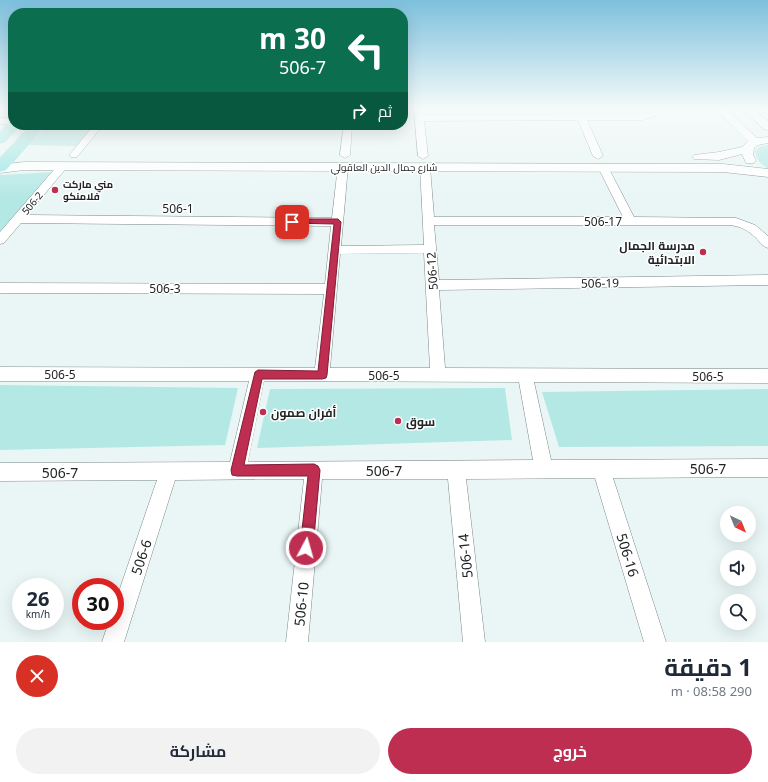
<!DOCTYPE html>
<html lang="ar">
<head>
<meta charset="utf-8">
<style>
  body { margin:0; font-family:"Noto Sans",Cairo,sans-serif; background:#f2f2f3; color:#1f2937; direction:rtl; height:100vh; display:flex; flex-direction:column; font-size:15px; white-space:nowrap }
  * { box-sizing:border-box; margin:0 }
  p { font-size:13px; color:#747a83 }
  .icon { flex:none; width:22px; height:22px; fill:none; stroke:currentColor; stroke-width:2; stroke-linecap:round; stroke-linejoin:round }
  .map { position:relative; height:642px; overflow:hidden; direction:ltr }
  .panel { display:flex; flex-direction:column; background:#fff; flex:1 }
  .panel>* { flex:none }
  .banner { position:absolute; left:8px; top:8px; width:400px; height:122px; border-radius:16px; box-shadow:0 4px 16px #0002; direction:rtl; background:#0b6e4f; color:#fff; overflow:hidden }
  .needle { width:26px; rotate:137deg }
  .controls { position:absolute; left:720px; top:506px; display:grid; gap:8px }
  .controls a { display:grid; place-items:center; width:36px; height:36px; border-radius:50%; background:#fff; box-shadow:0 4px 16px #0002; font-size:20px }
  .speed { position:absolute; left:12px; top:578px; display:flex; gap:8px; font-size:20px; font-weight:700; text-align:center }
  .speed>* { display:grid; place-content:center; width:52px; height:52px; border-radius:50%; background:#fff; box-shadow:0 4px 16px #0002; line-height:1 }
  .speed small { font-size:10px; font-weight:400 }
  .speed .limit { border:6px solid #d22; background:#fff; color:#111 }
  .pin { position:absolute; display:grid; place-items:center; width:34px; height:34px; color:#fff; margin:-17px; border-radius:8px; box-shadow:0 2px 6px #0006 }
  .me { position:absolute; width:44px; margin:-22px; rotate:6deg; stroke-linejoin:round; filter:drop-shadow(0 0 3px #0008) }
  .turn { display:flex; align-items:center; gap:14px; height:84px; padding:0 16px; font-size:18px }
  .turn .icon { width:52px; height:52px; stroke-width:2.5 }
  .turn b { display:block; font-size:28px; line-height:34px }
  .then { display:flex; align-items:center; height:38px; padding:0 16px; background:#0003; gap:8px; font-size:15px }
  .round { display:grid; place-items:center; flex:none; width:42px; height:42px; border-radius:21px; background:#f2f2f3 }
  .headline { display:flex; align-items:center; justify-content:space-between; height:68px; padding:0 16px }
  h1 { font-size:24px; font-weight:700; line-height:30px }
  .primary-button { display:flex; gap:8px; margin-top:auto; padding:8px 16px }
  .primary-button a { flex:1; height:46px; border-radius:24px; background:#be2e51; color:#fff; font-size:16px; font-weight:700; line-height:46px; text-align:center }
  .primary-button a+a { background:#f2f2f3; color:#1f2937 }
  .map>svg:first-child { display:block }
  .green { fill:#b4e8e5 }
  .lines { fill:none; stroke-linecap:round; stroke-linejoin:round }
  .minor-casing { stroke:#7d8988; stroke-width:1 }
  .tertiary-casing { stroke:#7d8988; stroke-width:1 }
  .primary-casing { stroke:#d3d3d3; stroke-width:1 }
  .minor { fill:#fff; fill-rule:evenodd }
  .tertiary { fill:#fff; fill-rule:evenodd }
  .primary { fill:#9be6e3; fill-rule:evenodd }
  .route { fill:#be2e51; stroke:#7c1e35 }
  .poi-dot { fill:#be2e51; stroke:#fff; stroke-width:1.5 }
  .labels { text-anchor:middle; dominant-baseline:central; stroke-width:3; stroke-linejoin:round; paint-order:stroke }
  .far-street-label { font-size:10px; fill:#212525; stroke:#fff }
  .far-poi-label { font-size:10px; font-weight:bold; fill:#212525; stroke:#fff; text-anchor:start }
  .street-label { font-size:12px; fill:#212525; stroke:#fff }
  .poi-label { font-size:12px; font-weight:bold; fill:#212525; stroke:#fff; text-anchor:start }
  .near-street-label { font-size:14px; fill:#212525; stroke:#fff }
</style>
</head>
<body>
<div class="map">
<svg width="768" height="642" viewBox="0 0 768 642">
  <rect width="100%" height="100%" fill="#e9f6f5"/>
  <path class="green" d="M48,125H93L76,146L29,145Z
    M768,145V169C761,164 756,160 755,151L759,147Z
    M54,172L0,232V175Z
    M0,385L238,388L225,445L0,450Z
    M505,388L512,440L257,448L270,389Z
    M768,389V446L559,447L542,392Z"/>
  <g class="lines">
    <defs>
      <path id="minor" d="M414,108H422L423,115L641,114L649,112L651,108H659L655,116L642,120H587L603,156L598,159L593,156L578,120L424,121L428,156L423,159L418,156Z
        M0,118H13V124H0Z
        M94,125H103L77,157H71L69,155L71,153Z
        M344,125H352L350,155L345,158L340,155Z
        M63,163L68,166L27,215L332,218L338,166L343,163L348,166L341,246L424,245L420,167L421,165H429L430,167L434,217H623L598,167L603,164L608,167L634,217L736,218L755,225L768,236V248C762,246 760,242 756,238C748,230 740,226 729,225H434L439,280L768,275V285L439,290L445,368L768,369V383L534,382L551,460L768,459V477L613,478L666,642H644L595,478L466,479L485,642H463L448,479H322L308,642H286L304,479L175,480L124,642H102L109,621H115V603L157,480L0,481V463L230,462L249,381H0V367L315,368L324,294L0,293V283L325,284L331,226L21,223L4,243L0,244V232L59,164ZM424,253L430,368H330L340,254ZM264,381L519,382L533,460L248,462Z"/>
      <path id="tertiary" d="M714,108H725L757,138L768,137V143L758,145L754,148L753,155L756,160L754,163H746L742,154L719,160L694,159L692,157L694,155L719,152L742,147L748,141Z
        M741,108H752L768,121V130L764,129Z
        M24,162L723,164L768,169V177L723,172L24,170L0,173V165Z"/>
      <path id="primary" d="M13,121V125H21L5,142L0,143V131L9,122Z
        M31,125H46L6,170L0,172V158Z"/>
    </defs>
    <use href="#minor" class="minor-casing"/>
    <use href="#tertiary" class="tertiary-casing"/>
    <use href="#primary" class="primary-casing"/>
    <use href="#minor" class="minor"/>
    <use href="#tertiary" class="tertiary"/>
    <use href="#primary" class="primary"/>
  </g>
  <linearGradient id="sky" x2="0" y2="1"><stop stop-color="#7dc0dd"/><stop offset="0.55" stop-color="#f5fbfa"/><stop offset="1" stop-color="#f5fbfa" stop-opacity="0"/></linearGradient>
  <rect width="768" height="198" fill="url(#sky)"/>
  <path class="route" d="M292,219H338L341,222L327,375L326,378L322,379H262L244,465L314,464L318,466L320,470L313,548L311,553L306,555L302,553L300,548L308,476H237L232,475L231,470L255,372L258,370L318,371L334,224L289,223V220Z"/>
  <g class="poi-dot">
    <circle cx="55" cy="190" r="4"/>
    <circle cx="703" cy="252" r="4"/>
    <circle cx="263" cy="412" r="4"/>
    <circle cx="398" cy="421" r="4"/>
  </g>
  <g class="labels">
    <g class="far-street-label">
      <text x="384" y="167">شارع جمال الدين العاقولي</text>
      <text transform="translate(32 203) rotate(-50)">506-2</text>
    </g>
    <g class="far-poi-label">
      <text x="63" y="184">مني ماركت<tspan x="63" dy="12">فلامنكو</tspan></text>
    </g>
    <g class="street-label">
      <text x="178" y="208">506-1</text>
      <text x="603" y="221">506-17</text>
      <text transform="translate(432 271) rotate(-94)">506-12</text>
      <text transform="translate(600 283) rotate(-1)">506-19</text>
      <text x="165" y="288">506-3</text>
      <text x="60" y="374">506-5</text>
      <text x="384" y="375">506-5</text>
      <text x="708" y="376">506-5</text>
    </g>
    <g class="poi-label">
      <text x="695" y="245" text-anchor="end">مدرسة الجمال<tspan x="695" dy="14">الابتدائية</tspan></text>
      <text x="271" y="412">أفران صمون</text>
      <text x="406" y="421">سوق</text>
    </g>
    <g class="near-street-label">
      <text x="708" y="468">506-7</text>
      <text x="384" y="470">506-7</text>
      <text x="60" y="472">506-7</text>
      <text transform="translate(628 555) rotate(73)">506-16</text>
      <text transform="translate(465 556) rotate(-96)">506-14</text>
      <text transform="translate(141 557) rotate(-72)">506-6</text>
      <text transform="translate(301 604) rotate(-84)">506-10</text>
    </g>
  </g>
</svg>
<div class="controls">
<a><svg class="needle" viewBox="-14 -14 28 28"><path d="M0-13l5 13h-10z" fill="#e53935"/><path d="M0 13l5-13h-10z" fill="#747a83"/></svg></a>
<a><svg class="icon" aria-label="sound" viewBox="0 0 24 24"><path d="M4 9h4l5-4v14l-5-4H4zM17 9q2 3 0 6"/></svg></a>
<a><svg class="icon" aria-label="search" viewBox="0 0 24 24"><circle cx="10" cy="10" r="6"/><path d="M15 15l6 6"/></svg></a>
</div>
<div class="speed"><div>26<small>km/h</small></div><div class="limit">30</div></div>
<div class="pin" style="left:292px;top:222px;background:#d93025"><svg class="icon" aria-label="arrive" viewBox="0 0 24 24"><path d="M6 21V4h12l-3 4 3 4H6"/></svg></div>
<svg class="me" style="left:306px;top:548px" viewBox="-20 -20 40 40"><circle r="17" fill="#be2e51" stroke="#fff" stroke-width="3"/><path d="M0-11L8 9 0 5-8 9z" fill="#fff"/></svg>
<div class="banner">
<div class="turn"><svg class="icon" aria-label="left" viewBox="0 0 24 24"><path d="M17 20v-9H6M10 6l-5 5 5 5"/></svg><div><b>30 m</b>506-7</div></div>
<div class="then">ثم<svg class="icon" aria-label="right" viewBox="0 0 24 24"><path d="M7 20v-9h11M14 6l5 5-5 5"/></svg></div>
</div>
</div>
<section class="panel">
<div class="headline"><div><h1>1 دقيقة</h1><p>290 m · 08:58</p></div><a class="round" style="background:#d93025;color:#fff"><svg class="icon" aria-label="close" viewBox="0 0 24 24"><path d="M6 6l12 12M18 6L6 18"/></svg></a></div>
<div class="primary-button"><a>خروج</a><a>مشاركة</a></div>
</section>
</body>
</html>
